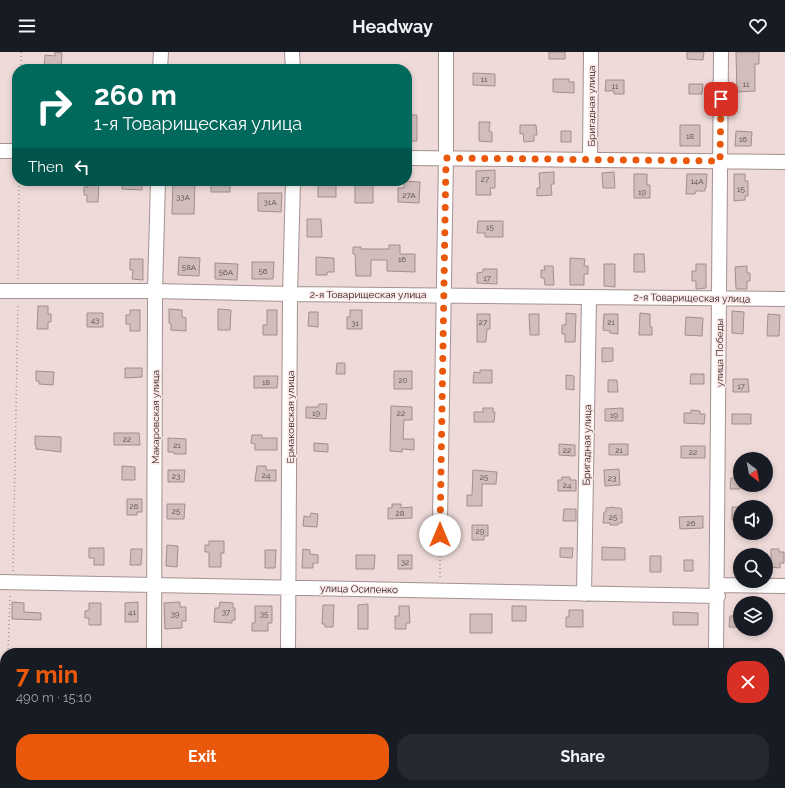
<!DOCTYPE html>
<html lang="en">
<head>
<meta charset="utf-8">
<style>
  body { margin:0; font-family:Raleway,sans-serif; background:#242831; color:#f1f3f6; height:100vh; display:flex; flex-direction:column; font-size:15px; white-space:nowrap }
  * { box-sizing:border-box; margin:0 }
  p { font-size:13px; color:#9ea1a6 }
  .icon { flex:none; width:22px; height:22px; fill:none; stroke:currentColor; stroke-width:2; stroke-linecap:round; stroke-linejoin:round }
  .map { position:relative; flex:1; overflow:hidden }
  .sheet { position:absolute; left:0px; top:596px; width:785px; height:140px; display:flex; flex-direction:column; background:#171b24; border-radius:16px 16px 0 0; box-shadow:0 2px 6px #0003 }
  .sheet>* { flex:none }
  .top-card { position:absolute; left:12px; top:12px; width:400px; height:122px; border-radius:16px; box-shadow:0 2px 6px #0003; background:#00695c; color:#fff; overflow:hidden }
  .needle { width:26px; rotate:148deg }
  .controls { position:absolute; left:733px; top:400px; display:grid; gap:8px }
  .controls a { display:grid; place-items:center; width:40px; height:40px; border-radius:50%; background:#171b24; box-shadow:0 2px 6px #0003; font-size:20px }
  .pin { position:absolute; display:grid; place-items:center; width:34px; height:34px; color:#fff; margin:-17px; border-radius:8px; box-shadow:0 2px 6px #0006 }
  .me { position:absolute; width:44px; margin:-22px; rotate:0deg; stroke-linejoin:round; filter:drop-shadow(0 0 3px #0008) }
  .turn { display:flex; align-items:center; gap:14px; height:84px; padding:0 16px; font-size:18px }
  .turn .icon { width:52px; height:52px; stroke-width:2.5 }
  .turn b { display:block; font-size:28px; line-height:34px }
  .then { display:flex; align-items:center; height:38px; padding:0 16px; background:#0003; gap:8px; font-size:15px }
  .round { display:grid; place-items:center; flex:none; width:42px; height:42px; border-radius:16px; background:#242831 }
  .overview { display:flex; align-items:center; justify-content:space-between; height:68px; padding:0 16px }
  h1 { font-size:24px; font-weight:700; line-height:30px; color:#ea580c }
  .action { display:flex; gap:8px; margin-top:auto; padding:8px 16px }
  .action a { flex:1; height:46px; border-radius:16px; background:#ea580c; color:#fff; font-size:16px; font-weight:700; line-height:46px; text-align:center }
  .action a+a { background:#242831; color:#f1f3f6 }
  header { display:flex; justify-content:space-between; align-items:center; height:52px; padding:0 16px; background:#171b24; font-size:18px; font-weight:700 }
  .map>svg:first-child { display:block }
  .building { fill:#d1bdbc; stroke:#a18e8d }
  .lines { fill:none; stroke-linecap:round; stroke-linejoin:round }
  .minor-casing { stroke:#a49191; stroke-width:16 }
  .path { stroke:#a49594; stroke-width:1.5; stroke-dasharray:1 3; stroke-linecap:butt }
  .minor { stroke:#fff; stroke-width:14 }
  .route { stroke:#ea580c; stroke-width:7; stroke-dasharray:0 12.6 }
  .labels { text-anchor:middle; dominant-baseline:central; stroke-width:3; stroke-linejoin:round; paint-order:stroke }
  .number-label { font-size:8px; fill:#564b4b }
  .street-label { font-size:10px; fill:#2d2525; stroke:#fce7e6 }
</style>
</head>
<body>
<header><svg class="icon" aria-label="menu" viewBox="0 0 24 24"><path d="M4 6h16M4 12h16M4 18h16"/></svg>Headway<svg class="icon" aria-label="heart" viewBox="0 0 24 24"><path d="M12 20l-8-8c-3-5 5-10 8-4 3-6 11-1 8 4z"/></svg></header>
<div class="map">
<svg width="785" height="736" viewBox="0 0 785 736">
  <rect width="100%" height="100%" fill="#eedad9"/>
  <path class="building" d="M55,0L62,1L61,16L44,15L45,3L55,4Z
    M549,0H565V7H549Z
    M687,0H704L703,8L687,7Z
    M736,0H759V12H755V39L737,40Z
    M473,21L495,22V34L473,33Z
    M553,27H569V30H574V41L553,40Z
    M606,28H624V42H614V39H605Z
    M689,32H703L702,42H689Z
    M407,63H417V89H407Z
    M479,70H490L489,79L492,80V90L479,89Z
    M520,73H536L537,83H534V89L524,90L523,81L520,82Z
    M680,73H700V94H680Z
    M561,79H571V90H561Z
    M736,79L752,80L751,94H735Z
    M495,118V136H490L491,143H476V119Z
    M554,120V132H551L552,143L537,144V136H540L539,121Z
    M614,120L615,136H603L602,121Z
    M634,122H647V133H650V146H634Z
    M687,122H707L706,136H705V139H696L695,142H686Z
    M734,122H745V129H748V144H745V148L734,149Z
    M122,129H142V138L122,137Z
    M173,129H195L194,162H172Z
    M211,129H230V140H211Z
    M318,129H336V145H318Z
    M404,129L420,130L419,151L398,150V136H404Z
    M88,130H99L98,150H87V143H84V135H88Z
    M355,133H373V151H355Z
    M258,141H282L281,160L258,159Z
    M307,167H321L322,185H307Z
    M478,169H503V185H485V181H477Z
    M389,193H400V202H415V220L387,219V208H371V224H356L355,202H353V195H361V197H389Z
    M634,202H644L645,220H634Z
    M179,205L200,206L199,224L178,223Z
    M316,205L334,206V220H327V223H316Z
    M570,206L585,207L584,214H588V222H584V233H570Z
    M130,207H143V228L132,227L133,218H130Z
    M252,210H274L273,227H252Z
    M215,211L238,212L237,228L215,227Z
    M604,212H615V235L604,234Z
    M696,212H706V236L696,237V229H692V219H696Z
    M544,214H553L554,233H545L544,226H541V218H545Z
    M747,214V221H750V229H747V237H736L735,215Z
    M483,217H497V232L477,231V221L483,220Z
    M38,254H48V262H51V270H48V277H37Z
    M169,257L182,258V265L186,266V279L171,278V272L169,271Z
    M218,257L231,258L230,278H218Z
    M130,258H140V279H130V272H126V263H130Z
    M267,258H277V283H263V273H267Z
    M350,258H362V277H347V265H350Z
    M732,259L744,260L743,282L732,281Z
    M309,260H318V275L308,274Z
    M87,261H103V275H87Z
    M566,261L576,262L575,290H565V282H562V273H566Z
    M640,261L650,262V275H652V283H639Z
    M477,262H490V277H487L486,290H477Z
    M529,262H539V283H530Z
    M604,262H618V282L610,281V279L603,278Z
    M768,262L780,263L779,284H767Z
    M686,265L703,266L702,284L685,283Z
    M602,296H613V309L602,310Z
    M337,311H345V322H336Z
    M125,316H142V325L125,326Z
    M480,318H492V331H473L474,320L480,321Z
    M36,319L54,320L53,333L39,332V329H36Z
    M394,319H412V337H394Z
    M691,322H704V332H690Z
    M566,323L574,324V338L566,337Z
    M254,324H278L277,336H254Z
    M733,327H748L749,340H733Z
    M608,328H617L618,340H608Z
    M319,352H327L326,367L306,366V355H318Z
    M391,354L412,355V368H404L403,387H414V398L402,397V400L390,399Z
    M483,356H493V360H495L494,370H474V360H483Z
    M623,356V369H605V357Z
    M691,358L700,359V362H705L704,372L684,371V361H691Z
    M732,362H751V372H732Z
    M114,381H139L140,393H114Z
    M252,383H262V386H277V398H255V392L251,391Z
    M35,384L61,385V400L36,397V393H35Z
    M168,386L186,387V402H174V400H168Z
    M314,391L328,392V400L314,399Z
    M559,392L575,393V404L559,403Z
    M609,392H628V403H609Z
    M681,394H705V406H681Z
    M122,414L135,415V428H122Z
    M257,414H266V418H276V429H255Z
    M619,417L620,433L605,434L604,418Z
    M168,418H185L184,430H168Z
    M473,418L497,420L496,432H482V454H467V443H472Z
    M562,425H570V428H576V439H558V428H562Z
    M731,426H740V437H730Z
    M127,447H142V460H137V463H127Z
    M167,452H185L184,467H167Z
    M392,452H401V456L412,455V466L388,467V456H392Z
    M614,455V456H621L622,459V471H618V473H610V471H603L604,460H606V456Z
    M732,455H740V468H732Z
    M564,457H576V469H563Z
    M311,461L318,462L317,475L303,474L304,464L310,465Z
    M703,464V476L680,477L679,465Z
    M472,473H488V484H484V488H472Z
    M209,489H224V501H221V515H209V500H205V493H209Z
    M167,493L178,494L177,515L166,514Z
    M602,495L625,496V508H602Z
    M89,496H104V513H94V506H89Z
    M560,496H573L572,506L560,505Z
    M131,497H142L141,513H130Z
    M303,497L310,498V502L318,503V511H313V516H302Z
    M771,497H779V500H784V511H780V516L771,515Z
    M265,498H276L275,516H265Z
    M356,503H375L374,517H356Z
    M398,503H412V517H398Z
    M650,504H661V520H650Z
    M684,508H693V519H684Z
    M12,550L24,551V560L41,561V568L12,567Z
    M138,550V570H125V551Z
    M180,550V555H186V569H182V576L165,577L164,551Z
    M220,550L233,551V556H235V568H232V571L214,570L215,556H219Z
    M89,551H101V573H89V566H85V559L89,558Z
    M368,552V577H358V553Z
    M323,553H334L333,575H325V572H322Z
    M255,554H272V571H268V579H252V571H255Z
    M399,554H409L410,571H406V577H395V564H399Z
    M512,554H526V569H512Z
    M569,558H583V575H566V565H569Z
    M673,560L698,561V573H673Z
    M470,562H492V581H470Z
    M730,564H740V575H729Z"/>
  <g class="lines">
    <defs>
      <path id="minor" d="M292,0L293,17
        M160,17L161,0
        M0,99H17
        M407,106L785,110
        M590,108L591,0
        M0,239H155L290,242L785,247
        M440,469L446,106V0
        M0,530L718,544
        M718,533L785,534
        M584,542L589,245
        M154,601L155,239L158,129
        M288,601L290,242L293,129
        M716,601L721,0
        M153,736V731
        M435,736V731
        M713,736V731"/>
    </defs>
    <use href="#minor" class="minor-casing"/>
    <path class="path" d="M21,17V0
      M18,227L19,129
      M440,480V527
      M13,519L18,251
      M8,601L10,543
      M6,736V731"/>
    <use href="#minor" class="minor"/>
  </g>
  <g class="lines">
    <path class="route" d="M440,483L446,106L720,109L721,47"/>
  </g>
  <g class="labels">
    <g class="number-label">
      <text x="484" y="27">11</text>
      <text x="746" y="32">11</text>
      <text x="615" y="34">11</text>
      <text x="690" y="84">18</text>
      <text x="743" y="87">16</text>
      <text x="485" y="127">27</text>
      <text x="697" y="129">14А</text>
      <text x="741" y="137">15</text>
      <text x="642" y="140">19</text>
      <text x="409" y="143">27А</text>
      <text x="183" y="145">33А</text>
      <text x="270" y="150">31А</text>
      <text x="490" y="175">15</text>
      <text x="402" y="207">16</text>
      <text x="189" y="215">58А</text>
      <text x="263" y="219">56</text>
      <text x="226" y="220">56А</text>
      <text x="487" y="226">17</text>
      <text x="95" y="268">43</text>
      <text x="483" y="270">27</text>
      <text x="611" y="270">21</text>
      <text x="355" y="271">31</text>
      <text x="403" y="328">20</text>
      <text x="266" y="330">18</text>
      <text x="741" y="334">17</text>
      <text x="316" y="361">19</text>
      <text x="401" y="361">22</text>
      <text x="614" y="363">19</text>
      <text x="127" y="387">22</text>
      <text x="177" y="393">21</text>
      <text x="567" y="398">22</text>
      <text x="619" y="398">21</text>
      <text x="693" y="400">22</text>
      <text x="266" y="423">24</text>
      <text x="176" y="424">23</text>
      <text x="484" y="425">25</text>
      <text x="612" y="426">23</text>
      <text x="567" y="433">24</text>
      <text x="134" y="454">26</text>
      <text x="176" y="459">25</text>
      <text x="400" y="461">28</text>
      <text x="613" y="465">25</text>
      <text x="691" y="471">26</text>
      <text x="480" y="479">29</text>
      <text x="405" y="510">32</text>
      <text x="132" y="560">41</text>
      <text x="226" y="560">37</text>
      <text x="175" y="562">39</text>
      <text x="264" y="562">35</text>
    </g>
    <g class="street-label">
      <text transform="translate(591 54) rotate(-90)">Бригадная улица</text>
      <text x="368" y="242">2-я Товарищеская улица</text>
      <text transform="translate(692 246) rotate(1)">2-я Товарищеская улица</text>
      <text transform="translate(719 301) rotate(-90)">улица Победы</text>
      <text transform="translate(155 365) rotate(-90)">Макаровская улица</text>
      <text transform="translate(290 365) rotate(-90)">Ермаковская улица</text>
      <text transform="translate(587 393) rotate(-89)">Бригадная улица</text>
      <text transform="translate(359 537) rotate(1)">улица Осипенко</text>
    </g>
  </g>
</svg>
<div class="controls">
<a><svg class="needle" viewBox="-14 -14 28 28"><path d="M0-13l5 13h-10z" fill="#e53935"/><path d="M0 13l5-13h-10z" fill="#9ea1a6"/></svg></a>
<a><svg class="icon" aria-label="sound" viewBox="0 0 24 24"><path d="M4 9h4l5-4v14l-5-4H4zM17 9q2 3 0 6"/></svg></a>
<a><svg class="icon" aria-label="search" viewBox="0 0 24 24"><circle cx="10" cy="10" r="6"/><path d="M15 15l6 6"/></svg></a>
<a><svg class="icon" aria-label="layers" viewBox="0 0 24 24"><path d="M12 4l9 5-9 5-9-5zM3 14l9 5 9-5"/></svg></a>
</div>
<div class="pin" style="left:721px;top:47px;background:#d93025"><svg class="icon" aria-label="arrive" viewBox="0 0 24 24"><path d="M6 21V4h12l-3 4 3 4H6"/></svg></div>
<svg class="me" style="left:440px;top:483px" viewBox="-20 -20 40 40"><circle r="19" fill="#fff"/><path d="M0-13L10 11 0 6-10 11z" fill="#ea580c"/></svg>
<div class="top-card">
<div class="turn"><svg class="icon" aria-label="right" viewBox="0 0 24 24"><path d="M7 20v-9h11M14 6l5 5-5 5"/></svg><div><b>260 m</b>1-я Товарищеская улица</div></div>
<div class="then">Then<svg class="icon" aria-label="left" viewBox="0 0 24 24"><path d="M17 20v-9H6M10 6l-5 5 5 5"/></svg></div>
</div>
<section class="sheet">
<div class="overview"><div><h1>7 min</h1><p>490 m · 15:10</p></div><a class="round" style="background:#d93025;color:#fff"><svg class="icon" aria-label="close" viewBox="0 0 24 24"><path d="M6 6l12 12M18 6L6 18"/></svg></a></div>
<div class="action"><a>Exit</a><a>Share</a></div>
</section>
</div>
</body>
</html>
